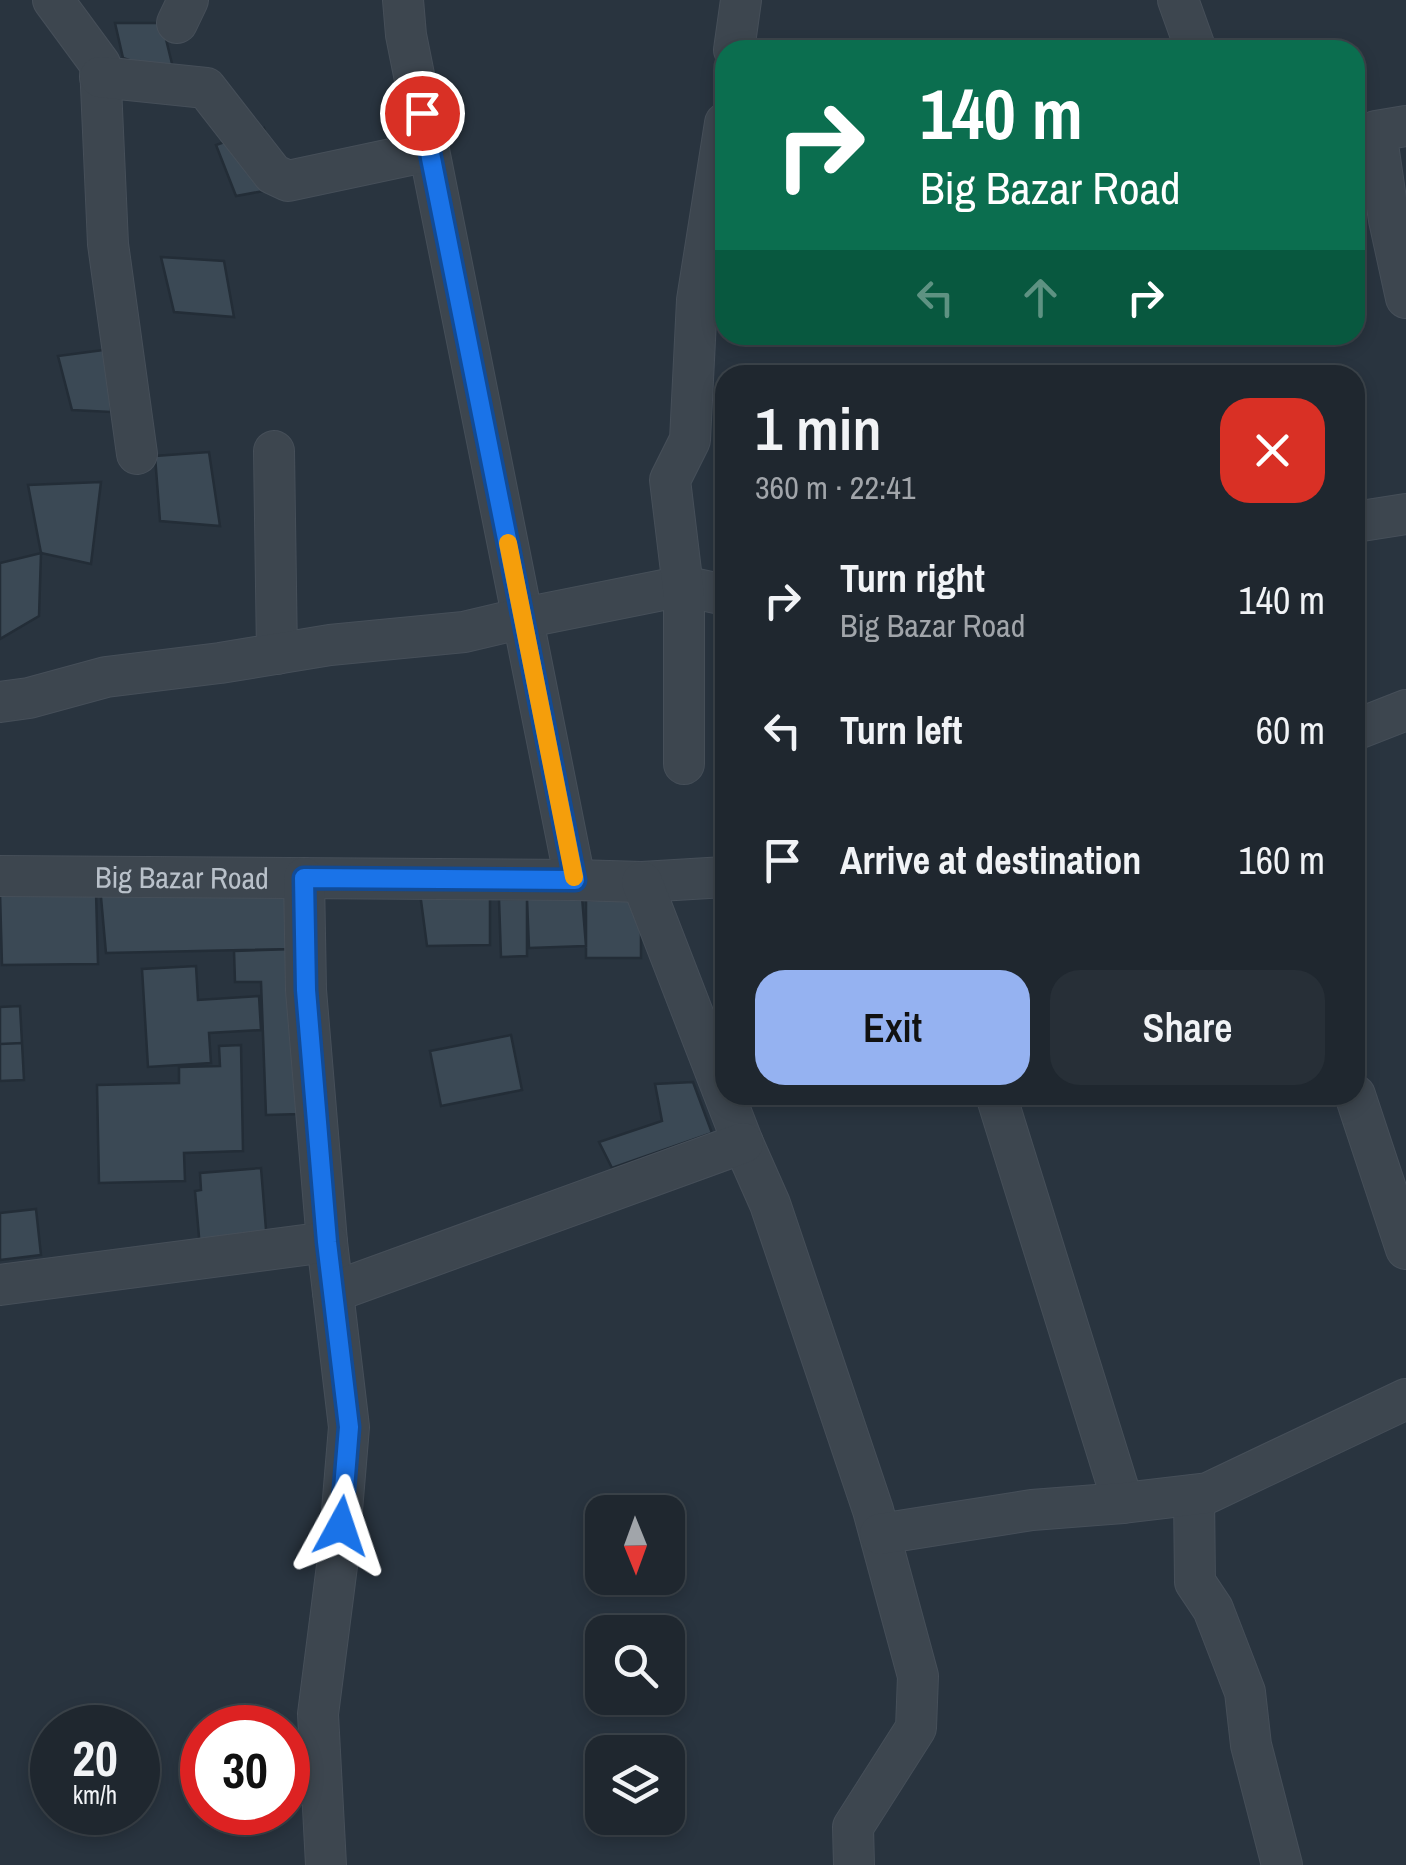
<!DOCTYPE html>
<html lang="en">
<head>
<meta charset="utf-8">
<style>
  body { margin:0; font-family:"Archivo Narrow",sans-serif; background:#272f37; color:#f1f3f6; height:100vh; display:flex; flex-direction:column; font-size:38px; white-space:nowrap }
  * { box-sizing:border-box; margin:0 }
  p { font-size:32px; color:#a1a5aa }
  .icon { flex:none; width:55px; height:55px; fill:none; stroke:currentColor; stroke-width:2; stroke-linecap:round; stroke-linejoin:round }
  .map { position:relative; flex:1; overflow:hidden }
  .details { position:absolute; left:715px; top:365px; width:650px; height:740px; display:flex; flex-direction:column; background:#1f272f; border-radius:30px; box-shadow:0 5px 15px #0003,0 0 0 2px #3c444b }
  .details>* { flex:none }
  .top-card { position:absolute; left:715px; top:40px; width:650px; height:305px; border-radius:30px; box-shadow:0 5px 15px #0003,0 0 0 2px #3c444b; background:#0b6e4f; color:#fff; overflow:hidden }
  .needle { width:65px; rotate:179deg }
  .fabs { position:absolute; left:585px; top:1495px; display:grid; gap:20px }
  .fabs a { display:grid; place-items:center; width:100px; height:100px; border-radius:20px; background:#1f272f; box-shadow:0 5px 15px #0003,0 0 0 2px #3c444b; font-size:50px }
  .speed { position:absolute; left:30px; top:1705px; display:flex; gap:20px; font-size:50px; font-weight:700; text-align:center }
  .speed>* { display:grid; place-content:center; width:130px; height:130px; border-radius:50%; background:#1f272f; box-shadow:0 5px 15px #0003,0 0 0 2px #3c444b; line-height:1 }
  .speed small { font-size:25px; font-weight:400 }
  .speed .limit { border:15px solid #d22; background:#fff; color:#111 }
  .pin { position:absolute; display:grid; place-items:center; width:85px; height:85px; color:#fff; margin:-42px; border:5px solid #fff; border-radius:50%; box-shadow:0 2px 10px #0007 }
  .me { position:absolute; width:110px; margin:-55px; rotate:5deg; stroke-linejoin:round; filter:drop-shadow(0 0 8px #0008) }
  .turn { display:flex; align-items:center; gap:35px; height:210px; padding:0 40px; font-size:45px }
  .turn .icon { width:130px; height:130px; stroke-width:2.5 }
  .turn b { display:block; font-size:70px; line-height:85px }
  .lanes { display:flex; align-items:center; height:95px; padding:0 40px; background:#0003; justify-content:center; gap:50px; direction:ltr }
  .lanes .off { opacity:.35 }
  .round { display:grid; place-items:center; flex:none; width:105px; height:105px; border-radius:30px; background:#272f37 }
  .head { display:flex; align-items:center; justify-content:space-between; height:170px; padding:0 40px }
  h1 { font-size:60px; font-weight:600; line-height:75px }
  .action { display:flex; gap:20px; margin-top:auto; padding:20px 40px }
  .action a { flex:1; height:115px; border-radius:30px; background:#95b2f1; color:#111; font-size:40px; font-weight:600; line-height:115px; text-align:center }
  .action a+a { background:#272f37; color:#f1f3f6 }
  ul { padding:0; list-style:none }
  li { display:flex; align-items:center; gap:30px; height:130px; padding:0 40px }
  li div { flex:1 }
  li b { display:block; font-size:38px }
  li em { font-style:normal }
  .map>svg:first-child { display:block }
  .building { fill:#3b4955; stroke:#232d37; stroke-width:2.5 }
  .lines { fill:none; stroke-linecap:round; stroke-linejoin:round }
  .minor-casing { stroke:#464f59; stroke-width:42 }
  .minor { stroke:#3d464f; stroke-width:40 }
  .route-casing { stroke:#114b97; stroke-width:25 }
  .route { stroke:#1a73e8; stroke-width:18 }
  .slow { stroke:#f59e0b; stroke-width:18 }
  .labels { text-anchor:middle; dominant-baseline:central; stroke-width:10; stroke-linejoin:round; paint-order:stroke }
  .street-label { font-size:30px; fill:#b9c1ca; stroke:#212b35 }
</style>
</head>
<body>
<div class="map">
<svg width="1406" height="1865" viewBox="0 0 1406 1865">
  <rect width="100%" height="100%" fill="#29343f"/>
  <path class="building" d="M115,23H162L175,76L123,58Z
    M264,128L280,188L236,196L216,145Z
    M161,257L224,261L234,317L174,312Z
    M111,349V412L72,410L58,356Z
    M209,452L220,526L160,521L155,456Z
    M101,482L91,564L41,553L28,485Z
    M41,553L39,616L0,639V563Z
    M100,886L294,888L295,949L106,953Z
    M96,892L98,964L2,965L0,893Z
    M420,893L490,898V945L427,946Z
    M582,897L586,946L529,948L527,899Z
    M499,899H527V956L501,957Z
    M641,899V958H586V900Z
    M295,949L300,1114L266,1115L261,982H235L234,951Z
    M196,966L198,1000L259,996L261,1030L209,1033L211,1063L148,1067L142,969Z
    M20,1006L22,1043L0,1044V1007Z
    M511,1035L522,1090L441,1106L430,1051Z
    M22,1043L24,1080L0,1081V1044Z
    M241,1045L243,1151L184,1153L185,1181L99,1183L97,1085L179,1083V1067L220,1066L219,1046Z
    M693,1082L712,1133L612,1168L599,1142L662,1121L655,1084Z
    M261,1168L267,1242L200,1248L195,1191L201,1190L200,1173Z
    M36,1209L41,1255L0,1260V1213Z"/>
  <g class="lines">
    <defs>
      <g id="minor">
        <path d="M53,0L100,64L108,244L137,454"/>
        <path d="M403,0L406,35L575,880"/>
        <path d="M1178,0L1196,50"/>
        <path d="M177,23L188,0"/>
        <path d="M734,50L741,0"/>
        <path d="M100,77L206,88L273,174L288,181L429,151"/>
        <path d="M1406,126L1376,131L1389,220L1406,298"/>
        <path d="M274,451L277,654"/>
        <path d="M1355,522L1406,514"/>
        <path d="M0,702L29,698L106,677L220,663L330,645L464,632L523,618L683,586L725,595"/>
        <path d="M1355,730L1406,710"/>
        <path d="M684,764V596L670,480L690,440L697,300L725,123"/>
        <path id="s1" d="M0,876L575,880L642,882L725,877"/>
        <path d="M304,878L306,990L327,1242L349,1427L338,1558L318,1714L326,1865"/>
        <path d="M642,882L743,1143L770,1204L873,1510L918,1676L916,1728L853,1827L854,1865"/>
        <path d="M996,1095L1123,1503"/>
        <path d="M1355,1095L1406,1249"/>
        <path d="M0,1285L327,1242"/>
        <path d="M333,1292L743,1143"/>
        <path d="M1194,1495L1195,1582L1213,1609L1245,1692L1251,1745L1282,1865"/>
        <path d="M880,1534L1032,1510L1123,1503L1208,1493L1406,1399"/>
      </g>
    </defs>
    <use href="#minor" class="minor-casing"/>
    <use href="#minor" class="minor"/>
  </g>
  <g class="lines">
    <defs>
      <path id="route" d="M341,1526L349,1427L327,1242L306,990L304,878L575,880L422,113"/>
    </defs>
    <use href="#route" class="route-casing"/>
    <use href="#route" class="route"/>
    <path class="slow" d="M508,543L574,877"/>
  </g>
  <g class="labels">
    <g class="street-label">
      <text stroke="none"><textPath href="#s1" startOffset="182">Big Bazar Road</textPath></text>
    </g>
  </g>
</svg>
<div class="fabs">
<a><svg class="needle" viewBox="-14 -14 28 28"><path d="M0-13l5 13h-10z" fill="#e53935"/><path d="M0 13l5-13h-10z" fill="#a1a5aa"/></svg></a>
<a><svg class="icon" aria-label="search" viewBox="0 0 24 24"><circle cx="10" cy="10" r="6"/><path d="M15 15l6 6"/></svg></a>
<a><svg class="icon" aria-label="layers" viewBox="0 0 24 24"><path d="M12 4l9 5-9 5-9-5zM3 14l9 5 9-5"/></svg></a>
</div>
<div class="speed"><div>20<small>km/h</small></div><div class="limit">30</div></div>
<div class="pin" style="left:422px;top:113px;background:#d93025"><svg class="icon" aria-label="arrive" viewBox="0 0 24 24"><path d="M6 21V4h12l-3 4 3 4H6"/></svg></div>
<svg class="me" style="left:341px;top:1526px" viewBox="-20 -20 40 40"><path d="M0-17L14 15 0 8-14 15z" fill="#1a73e8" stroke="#fff" stroke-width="4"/></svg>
<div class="top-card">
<div class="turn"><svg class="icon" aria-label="right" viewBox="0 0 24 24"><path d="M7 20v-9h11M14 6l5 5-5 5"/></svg><div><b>140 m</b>Big Bazar Road</div></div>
<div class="lanes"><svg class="icon off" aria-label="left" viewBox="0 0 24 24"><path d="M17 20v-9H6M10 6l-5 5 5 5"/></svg><svg class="icon off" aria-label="ahead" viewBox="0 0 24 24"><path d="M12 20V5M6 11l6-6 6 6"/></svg><svg class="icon" aria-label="right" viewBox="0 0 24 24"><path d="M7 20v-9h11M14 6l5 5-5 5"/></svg></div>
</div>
<section class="details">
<div class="head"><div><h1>1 min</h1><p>360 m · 22:41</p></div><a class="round" style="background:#d93025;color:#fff"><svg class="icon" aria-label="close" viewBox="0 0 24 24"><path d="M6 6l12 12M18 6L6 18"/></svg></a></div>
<ul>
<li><svg class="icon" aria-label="right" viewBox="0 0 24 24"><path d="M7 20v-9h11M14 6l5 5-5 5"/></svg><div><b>Turn right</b><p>Big Bazar Road</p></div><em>140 m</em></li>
<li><svg class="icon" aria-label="left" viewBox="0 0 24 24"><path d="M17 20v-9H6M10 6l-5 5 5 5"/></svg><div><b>Turn left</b></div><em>60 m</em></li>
<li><svg class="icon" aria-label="arrive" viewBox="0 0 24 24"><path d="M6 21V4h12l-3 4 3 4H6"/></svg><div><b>Arrive at destination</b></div><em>160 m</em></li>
</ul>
<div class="action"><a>Exit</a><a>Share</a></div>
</section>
</div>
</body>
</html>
